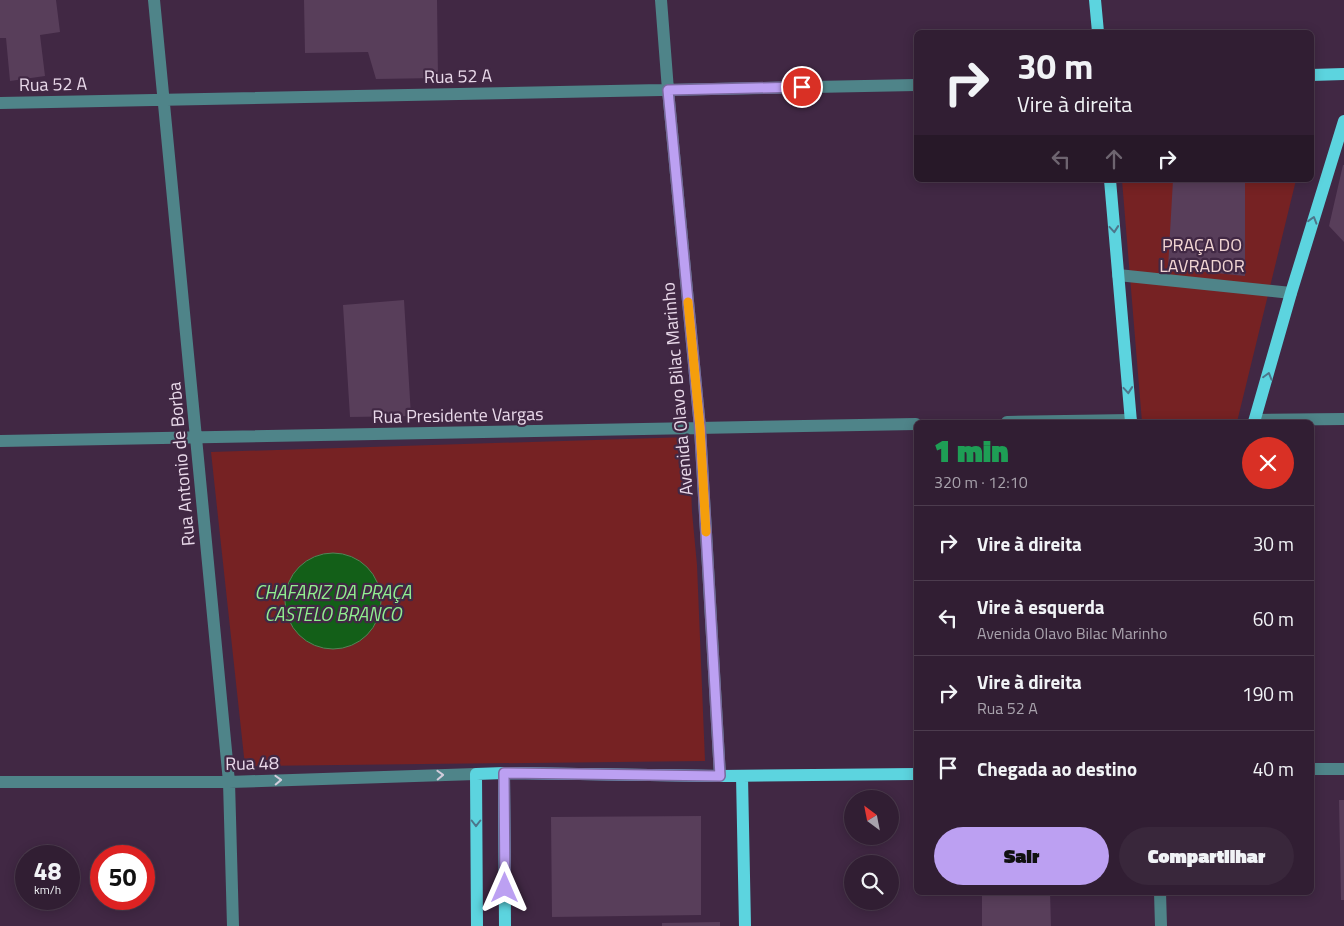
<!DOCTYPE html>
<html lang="pt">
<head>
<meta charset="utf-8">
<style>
  body { margin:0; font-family:"Titillium Web",sans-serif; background:#39273b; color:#f1f3f6; height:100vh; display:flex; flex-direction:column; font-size:19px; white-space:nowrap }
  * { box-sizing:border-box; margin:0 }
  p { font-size:16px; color:#a8a2ac }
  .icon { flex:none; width:28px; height:28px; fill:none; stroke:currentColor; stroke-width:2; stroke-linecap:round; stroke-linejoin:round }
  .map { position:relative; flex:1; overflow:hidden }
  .details { position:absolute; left:914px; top:420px; width:400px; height:475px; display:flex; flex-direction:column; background:#311e33; border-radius:8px; box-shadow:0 2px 12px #0003,0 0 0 1px #4c3c4e }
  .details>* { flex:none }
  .guide { position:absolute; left:914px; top:30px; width:400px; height:152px; border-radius:8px; box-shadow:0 2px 12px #0003,0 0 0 1px #4c3c4e; background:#311e33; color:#f1f3f6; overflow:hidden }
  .needle { width:32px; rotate:328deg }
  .tools { position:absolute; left:844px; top:790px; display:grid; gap:10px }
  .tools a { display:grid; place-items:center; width:55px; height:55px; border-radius:50%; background:#311e33; box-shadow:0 2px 12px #0003,0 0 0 1px #4c3c4e; font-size:25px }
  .speed { position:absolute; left:15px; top:845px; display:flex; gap:10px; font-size:25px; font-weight:700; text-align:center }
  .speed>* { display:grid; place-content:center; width:65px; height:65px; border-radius:50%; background:#311e33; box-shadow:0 2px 12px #0003,0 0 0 1px #4c3c4e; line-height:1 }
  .speed small { font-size:12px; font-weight:400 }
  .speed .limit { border:8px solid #d22; background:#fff; color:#111 }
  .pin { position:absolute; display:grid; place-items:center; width:42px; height:42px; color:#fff; margin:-21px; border:2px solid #fff; border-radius:50%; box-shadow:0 1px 5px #0007 }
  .me { position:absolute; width:55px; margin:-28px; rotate:0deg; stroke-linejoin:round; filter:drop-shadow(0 0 4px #0008) }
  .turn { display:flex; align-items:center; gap:18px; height:105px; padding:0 20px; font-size:22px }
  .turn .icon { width:65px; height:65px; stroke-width:2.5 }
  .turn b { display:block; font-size:35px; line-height:42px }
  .lanes { display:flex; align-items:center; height:48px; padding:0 20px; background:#0003; justify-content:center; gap:25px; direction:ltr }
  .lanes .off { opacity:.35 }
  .round { display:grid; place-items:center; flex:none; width:52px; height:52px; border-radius:26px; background:#39273b }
  .headline { display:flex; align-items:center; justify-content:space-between; height:85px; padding:0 20px }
  h1 { font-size:30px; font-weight:800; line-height:38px; color:#1e9e55 }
  .cta { display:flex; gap:10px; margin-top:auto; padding:10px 20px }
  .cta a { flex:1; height:58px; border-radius:30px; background:#bca0f2; color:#111; font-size:20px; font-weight:800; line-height:58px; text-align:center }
  .cta a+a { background:#39273b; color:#f1f3f6 }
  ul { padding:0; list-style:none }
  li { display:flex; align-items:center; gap:15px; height:75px; padding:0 20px; border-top:1px solid #4c3c4e }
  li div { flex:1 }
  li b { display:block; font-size:19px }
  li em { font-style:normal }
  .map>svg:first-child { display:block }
  .green { fill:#762223 }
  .water { fill:#135f18; stroke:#538457 }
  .building { fill:#583e5a }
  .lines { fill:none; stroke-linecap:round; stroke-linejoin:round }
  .minor { stroke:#4f8489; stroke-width:12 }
  .major { stroke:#5cd4df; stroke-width:12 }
  .oneway { stroke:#4d758a }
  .oneway2 { stroke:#d2ccdb }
  .route-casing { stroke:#7a689d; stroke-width:12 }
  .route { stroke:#bca0f2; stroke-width:9 }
  .slow { stroke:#f59e0b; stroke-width:9 }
  .labels { text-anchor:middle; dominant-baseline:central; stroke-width:4.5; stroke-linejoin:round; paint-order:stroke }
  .street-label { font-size:18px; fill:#e9d9ea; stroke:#412844 }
  .park-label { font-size:18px; fill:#f1d5d3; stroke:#412844 }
  .water-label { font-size:19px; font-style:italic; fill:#91ee8f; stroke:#412844 }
</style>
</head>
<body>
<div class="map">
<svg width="1344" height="926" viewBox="0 0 1344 926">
  <rect width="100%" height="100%" fill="#412844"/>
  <path class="green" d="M1122,180H1296L1237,422H1142Z
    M689,437L692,512L697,565L705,761L245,766L211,452Z"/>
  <path class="water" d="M285 601a48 48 0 1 1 96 0a48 48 0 1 1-96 0Z"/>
  <path class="building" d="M0,0H56L60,32L40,35L45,76L10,81L6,38H0Z
    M304,0H437L438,78L376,79L368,52L305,53Z
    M1343,165H1344V242L1329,226Z
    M1173,180H1245V276L1168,268Z
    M404,300L411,416L350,417L343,305Z
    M1339,800H1344V900H1341Z
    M701,816V915L552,917L551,817Z
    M982,892H1050L1051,926H982Z
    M720,922V926H662V923Z"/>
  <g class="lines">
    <path class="minor" d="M154,0L229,782L233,926
      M661,0L668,90L700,428L720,776
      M0,103L916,85
      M1118,275L1291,293
      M1255,420L1344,419
      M1007,422L1131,420
      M0,441L916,424
      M1311,769H1344
      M0,782H229L476,774
      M1160,892L1161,926"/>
    <path class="major" d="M1095,0L1098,32
      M1311,75L1344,74
      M1110,180L1131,422
      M1254,422L1291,293L1344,121
      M504,773L505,926
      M742,776L745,926
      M477,926L476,774L504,773L720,776L916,774"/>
  </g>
  <defs><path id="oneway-chevron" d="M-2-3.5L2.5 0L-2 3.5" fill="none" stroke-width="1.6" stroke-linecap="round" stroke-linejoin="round" transform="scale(1.25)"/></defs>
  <g class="oneway">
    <use href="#oneway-chevron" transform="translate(1313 220) rotate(-73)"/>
    <use href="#oneway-chevron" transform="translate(1114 229) rotate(85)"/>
    <use href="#oneway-chevron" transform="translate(1268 376) rotate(-74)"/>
    <use href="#oneway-chevron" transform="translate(1128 390) rotate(85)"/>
    <use href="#oneway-chevron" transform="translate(476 823) rotate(90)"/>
  </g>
  <g class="oneway2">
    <use href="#oneway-chevron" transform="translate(440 775) rotate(-2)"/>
    <use href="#oneway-chevron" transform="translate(278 780) rotate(-2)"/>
  </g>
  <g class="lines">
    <defs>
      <path id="route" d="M505,888L504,773L720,776L700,428L668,90L802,87"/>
    </defs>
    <use href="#route" class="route-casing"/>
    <use href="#route" class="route"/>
    <path class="slow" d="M688,302L700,428L706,532"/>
  </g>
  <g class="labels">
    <g class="street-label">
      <text transform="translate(458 76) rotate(-1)">Rua 52 A</text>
      <text transform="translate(53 84) rotate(-1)">Rua 52 A</text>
      <text transform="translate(677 389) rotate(-95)">Avenida Olavo Bilac Marinho</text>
      <text transform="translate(458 415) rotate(-1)">Rua Presidente Vargas</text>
      <text transform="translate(181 464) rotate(-95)">Rua Antonio de Borba</text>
      <text transform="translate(252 763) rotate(-1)">Rua 48</text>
    </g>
    <g class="park-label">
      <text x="1202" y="244">PRAÇA DO<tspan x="1202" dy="21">LAVRADOR</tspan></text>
    </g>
    <g class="water-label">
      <text x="333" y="591">CHAFARIZ DA PRAÇA<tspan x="333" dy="22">CASTELO BRANCO</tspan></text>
    </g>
  </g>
</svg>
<div class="tools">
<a><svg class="needle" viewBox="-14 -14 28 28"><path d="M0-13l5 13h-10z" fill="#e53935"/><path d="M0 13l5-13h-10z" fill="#a8a2ac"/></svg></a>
<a><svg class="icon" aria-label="search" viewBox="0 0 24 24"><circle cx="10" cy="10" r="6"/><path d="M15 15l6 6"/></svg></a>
</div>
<div class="speed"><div>48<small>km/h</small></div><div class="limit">50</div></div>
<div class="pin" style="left:802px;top:87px;background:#d93025"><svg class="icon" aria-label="arrive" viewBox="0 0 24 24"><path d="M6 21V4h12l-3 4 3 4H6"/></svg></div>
<svg class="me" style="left:505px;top:888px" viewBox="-20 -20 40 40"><path d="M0-17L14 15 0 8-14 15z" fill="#bca0f2" stroke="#fff" stroke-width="4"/></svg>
<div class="guide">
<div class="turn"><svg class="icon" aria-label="right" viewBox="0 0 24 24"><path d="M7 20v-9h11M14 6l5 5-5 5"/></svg><div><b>30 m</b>Vire à direita</div></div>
<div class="lanes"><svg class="icon off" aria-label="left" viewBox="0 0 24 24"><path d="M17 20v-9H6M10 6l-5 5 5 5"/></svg><svg class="icon off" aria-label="ahead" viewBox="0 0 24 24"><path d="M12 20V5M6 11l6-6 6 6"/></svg><svg class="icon" aria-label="right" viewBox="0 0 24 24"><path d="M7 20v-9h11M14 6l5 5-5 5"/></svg></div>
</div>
<section class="details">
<div class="headline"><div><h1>1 min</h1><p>320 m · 12:10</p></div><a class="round" style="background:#d93025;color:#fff"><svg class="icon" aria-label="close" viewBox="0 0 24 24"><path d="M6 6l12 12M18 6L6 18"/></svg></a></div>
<ul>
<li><svg class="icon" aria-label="right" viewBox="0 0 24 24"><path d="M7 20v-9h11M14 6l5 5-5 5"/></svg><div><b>Vire à direita</b></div><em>30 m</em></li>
<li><svg class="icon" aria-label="left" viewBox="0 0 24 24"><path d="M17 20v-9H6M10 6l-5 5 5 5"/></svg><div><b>Vire à esquerda</b><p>Avenida Olavo Bilac Marinho</p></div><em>60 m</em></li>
<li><svg class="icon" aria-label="right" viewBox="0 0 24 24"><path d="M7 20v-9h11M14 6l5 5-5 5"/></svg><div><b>Vire à direita</b><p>Rua 52 A</p></div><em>190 m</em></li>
<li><svg class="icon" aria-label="arrive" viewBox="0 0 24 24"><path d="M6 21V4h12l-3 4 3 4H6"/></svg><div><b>Chegada ao destino</b></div><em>40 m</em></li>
</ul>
<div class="cta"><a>Sair</a><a>Compartilhar</a></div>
</section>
</div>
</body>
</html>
